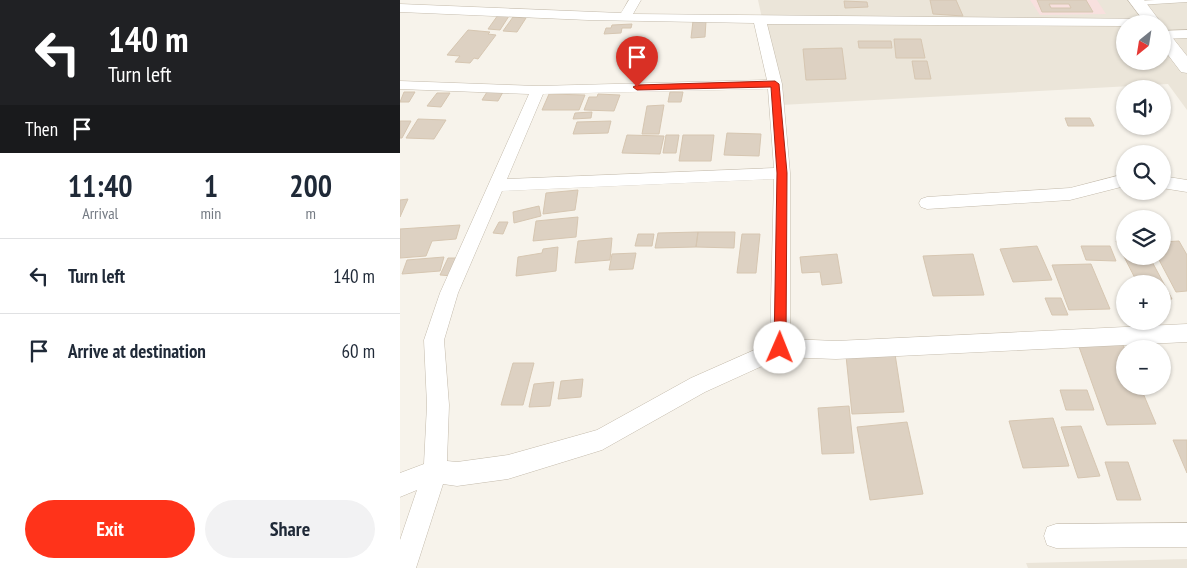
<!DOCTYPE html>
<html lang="en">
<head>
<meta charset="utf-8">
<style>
  body { margin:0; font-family:"PT Sans Narrow",sans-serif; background:#f2f2f3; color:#1f2937; height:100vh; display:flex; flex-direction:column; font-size:19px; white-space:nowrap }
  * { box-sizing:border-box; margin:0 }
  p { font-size:16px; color:#747a83 }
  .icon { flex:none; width:28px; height:28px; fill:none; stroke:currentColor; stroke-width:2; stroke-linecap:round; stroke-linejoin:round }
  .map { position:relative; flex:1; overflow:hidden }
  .side { display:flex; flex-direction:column; background:#fff; width:400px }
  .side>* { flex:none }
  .banner { background:#202124; color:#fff; overflow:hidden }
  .needle { width:32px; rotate:210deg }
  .tools { position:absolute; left:716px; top:15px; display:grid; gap:10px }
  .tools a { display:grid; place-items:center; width:55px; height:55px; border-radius:50%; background:#fff; box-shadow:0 1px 4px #0004; font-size:25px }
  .pin { position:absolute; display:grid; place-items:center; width:42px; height:42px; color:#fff; margin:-51px -21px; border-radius:50% 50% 50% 0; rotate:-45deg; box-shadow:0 0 5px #0007 }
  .pin .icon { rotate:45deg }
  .me { position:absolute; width:55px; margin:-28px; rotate:1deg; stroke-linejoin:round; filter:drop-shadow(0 0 4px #0008) }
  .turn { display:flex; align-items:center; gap:18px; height:105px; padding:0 25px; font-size:22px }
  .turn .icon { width:65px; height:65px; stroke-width:2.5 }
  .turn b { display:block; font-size:35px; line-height:42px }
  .then { display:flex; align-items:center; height:48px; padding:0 25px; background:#0003; gap:10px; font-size:19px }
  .eta { display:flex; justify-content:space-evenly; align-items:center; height:85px; text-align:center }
  .eta b { font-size:30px; font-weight:600; line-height:35px }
  .primary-button { display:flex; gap:10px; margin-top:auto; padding:10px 25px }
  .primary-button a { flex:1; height:58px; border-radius:30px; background:#ff331a; color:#fff; font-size:20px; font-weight:600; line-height:58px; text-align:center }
  .primary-button a+a { background:#f2f2f3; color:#1f2937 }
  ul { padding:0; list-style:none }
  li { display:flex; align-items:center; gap:15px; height:75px; padding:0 25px; border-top:1px solid #e0e1e3 }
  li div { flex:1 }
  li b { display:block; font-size:19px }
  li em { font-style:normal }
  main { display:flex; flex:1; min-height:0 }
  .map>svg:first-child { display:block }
  .residential { fill:#ebe5d9; fill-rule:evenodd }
  .medical { fill:#f8e0de }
  .building { fill:#ddd1c2; stroke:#d6c6b1; fill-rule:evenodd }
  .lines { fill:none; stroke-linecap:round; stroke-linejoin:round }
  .service-casing { stroke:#c4bbac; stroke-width:1 }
  .minor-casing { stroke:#c4bbac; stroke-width:1 }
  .tertiary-casing { stroke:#c4bbac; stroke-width:1 }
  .service { fill:#fff; fill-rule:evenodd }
  .minor { fill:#fff; fill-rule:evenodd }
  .tertiary { fill:#fff; fill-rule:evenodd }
  .route { fill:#ff331a; stroke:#a62111 }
</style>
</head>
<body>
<main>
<section class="side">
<div class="banner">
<div class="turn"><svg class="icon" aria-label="left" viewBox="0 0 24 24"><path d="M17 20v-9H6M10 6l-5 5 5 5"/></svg><div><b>140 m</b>Turn left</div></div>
<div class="then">Then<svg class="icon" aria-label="arrive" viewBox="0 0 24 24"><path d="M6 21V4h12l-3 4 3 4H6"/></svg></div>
</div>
<div class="eta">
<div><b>11:40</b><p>Arrival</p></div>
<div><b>1</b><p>min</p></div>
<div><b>200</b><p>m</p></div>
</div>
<ul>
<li><svg class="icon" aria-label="left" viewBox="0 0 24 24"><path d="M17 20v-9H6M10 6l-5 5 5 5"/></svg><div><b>Turn left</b></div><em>140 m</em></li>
<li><svg class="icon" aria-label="arrive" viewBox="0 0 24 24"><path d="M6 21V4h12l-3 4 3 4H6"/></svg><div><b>Arrive at destination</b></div><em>60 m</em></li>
</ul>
<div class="primary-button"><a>Exit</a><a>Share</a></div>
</section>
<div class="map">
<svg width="787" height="568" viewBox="0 0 787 568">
  <rect width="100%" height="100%" fill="#f7f3eb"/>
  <path class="residential" d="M358,0H787V110L768,84L381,105ZM725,24H762V61H725Z
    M787,559V568H628L626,563Z"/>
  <path class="medical" d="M630,0H697L706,14L640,15Z"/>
  <path class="building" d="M530,0H556L563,16L533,14Z
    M637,0H686L693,12H642ZM649,4H669L671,8H651Z
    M444,1L467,2L468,7L445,8Z
    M98,15L109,16L100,30L88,29Z
    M113,17L126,18L117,32L103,31Z
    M293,21H306L305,37L291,38Z
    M232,24L231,28H222L221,33L204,34L206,28H211L212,25Z
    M68,30L90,32L88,34L96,35L78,59L74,58L70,63L55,62L60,56L47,55Z
    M494,39H521L525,58H496Z
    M458,41H491L492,48H459Z
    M442,48L446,79L406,80L403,49Z
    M512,61H527L531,79H515Z
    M4,92H15L9,102H0Z
    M87,92H103L98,101L82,100Z
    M270,92H283L281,102H268Z
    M37,93H50L41,107L27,106Z
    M149,94L185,95L179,110H142Z
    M198,94L220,95L214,111L184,110L189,97H197Z
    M264,105L259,134H242L247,106Z
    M192,112L191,118L173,119L175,113Z
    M665,118H690L694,126H668Z
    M18,119L46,120L34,139L6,138Z
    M0,121H11L2,138H0Z
    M211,121L208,133L173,134L177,122Z
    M327,133L361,134L359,156L324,155Z
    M227,135L264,136L260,154L222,153Z
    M266,135H279L276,153H263Z
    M283,135H314L311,161H279Z
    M178,190L175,210L143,214L146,193Z
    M8,199L0,217V200Z
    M139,206L141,216L114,223L113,212Z
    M178,217L176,237L133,241L136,221Z
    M99,222H108L103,234L93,233Z
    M60,225L56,239L32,241L26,256L0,258V229Z
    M298,232L296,247L255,248L258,233Z
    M298,232H335L334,248L296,247Z
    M238,234H254L252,246H235Z
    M342,234H360L356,273H337Z
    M212,238L210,260L175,263L178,241Z
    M716,241H725V256H749L772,299L762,300V284H738Z
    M779,241L787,255V291L776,292L757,256H762V242Z
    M637,246L652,280L613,282L600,249Z
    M681,246H710L716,261L686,260Z
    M158,247L156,271L116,276L118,257L142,253L143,249Z
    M236,253L233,269L209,270L212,254Z
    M437,254L442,283L422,285L420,272L402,273L400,257Z
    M573,254L584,295L533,296L523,256Z
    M44,257L40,271L2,274L7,260Z
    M48,258H61L53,276L40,275Z
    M691,264L710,309L669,310L652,265Z
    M645,298H661L668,315H652Z
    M722,343L725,349V386H740L756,424L707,425L678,344Z
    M495,354L504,412L452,414L446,356Z
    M113,363H134L123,405H101Z
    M183,379L181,397L158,399L161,381Z
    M154,382L150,406L129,407L134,384Z
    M660,390H687L694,410H666Z
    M449,406L454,453L422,454L418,408Z
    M653,418L669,466L623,468L609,421Z
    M507,422L523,494L470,500L457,427Z
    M681,426L700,476L678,478L661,427Z
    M773,440H787V473Z
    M705,462H728L741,500H717Z"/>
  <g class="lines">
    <defs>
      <path id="service" d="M755,0H787V2L738,5L735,3L738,1Z"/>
      <path id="minor" d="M229,0H241L233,14L757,19L758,24H725V26L367,24L382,84L390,173V339L436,341L787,324V342L436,359L382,357L305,392L202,450L108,479L57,486L43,484L16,568H0V540L17,490L0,497V473L24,464L27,405L24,340L40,293L129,94L0,89V81L138,86L367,80L354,23L188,20L0,12V4L221,13ZM368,89L374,168L107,179L143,94ZM374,179L370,343L291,378L197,430L108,455L57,462L47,461L49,405L44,340L58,293L102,191Z
        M787,30V38L762,39V31Z
        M725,174V186L670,200L527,209L521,207L519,203L521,199L527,197L670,188Z
        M762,176L787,180V192L762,188Z
        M787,523V547L656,548L647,545L644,536L647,527L656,524Z"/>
      <path id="tertiary" d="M728,0H744L762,24H746Z
        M762,30L768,32L787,56V73L781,72L762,47Z"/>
    </defs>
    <use href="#service" class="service-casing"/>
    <use href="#minor" class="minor-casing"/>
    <use href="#tertiary" class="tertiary-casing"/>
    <use href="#service" class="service"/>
    <use href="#minor" class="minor"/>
    <use href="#tertiary" class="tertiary"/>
  </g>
  <path class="route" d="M375,81L379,84L387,173L386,348L384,352L380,354L376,352L374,348L377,173L371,87L237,90L233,87L237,85Z"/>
</svg>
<div class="tools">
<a><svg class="needle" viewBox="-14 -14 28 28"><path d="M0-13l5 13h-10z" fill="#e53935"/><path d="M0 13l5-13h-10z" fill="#747a83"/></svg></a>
<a><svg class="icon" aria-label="sound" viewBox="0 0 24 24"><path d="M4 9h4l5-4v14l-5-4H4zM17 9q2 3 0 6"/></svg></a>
<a><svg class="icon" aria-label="search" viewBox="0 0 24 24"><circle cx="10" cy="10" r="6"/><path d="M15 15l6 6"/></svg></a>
<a><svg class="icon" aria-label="layers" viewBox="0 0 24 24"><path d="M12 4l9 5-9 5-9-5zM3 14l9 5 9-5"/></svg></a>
<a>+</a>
<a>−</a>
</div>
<div class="pin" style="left:237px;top:87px;background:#d93025"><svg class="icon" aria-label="arrive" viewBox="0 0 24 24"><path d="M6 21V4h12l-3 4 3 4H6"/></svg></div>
<svg class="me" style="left:380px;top:348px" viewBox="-20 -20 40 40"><circle r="19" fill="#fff"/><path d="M0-13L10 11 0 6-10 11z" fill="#ff331a"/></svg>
</div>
</main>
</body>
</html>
